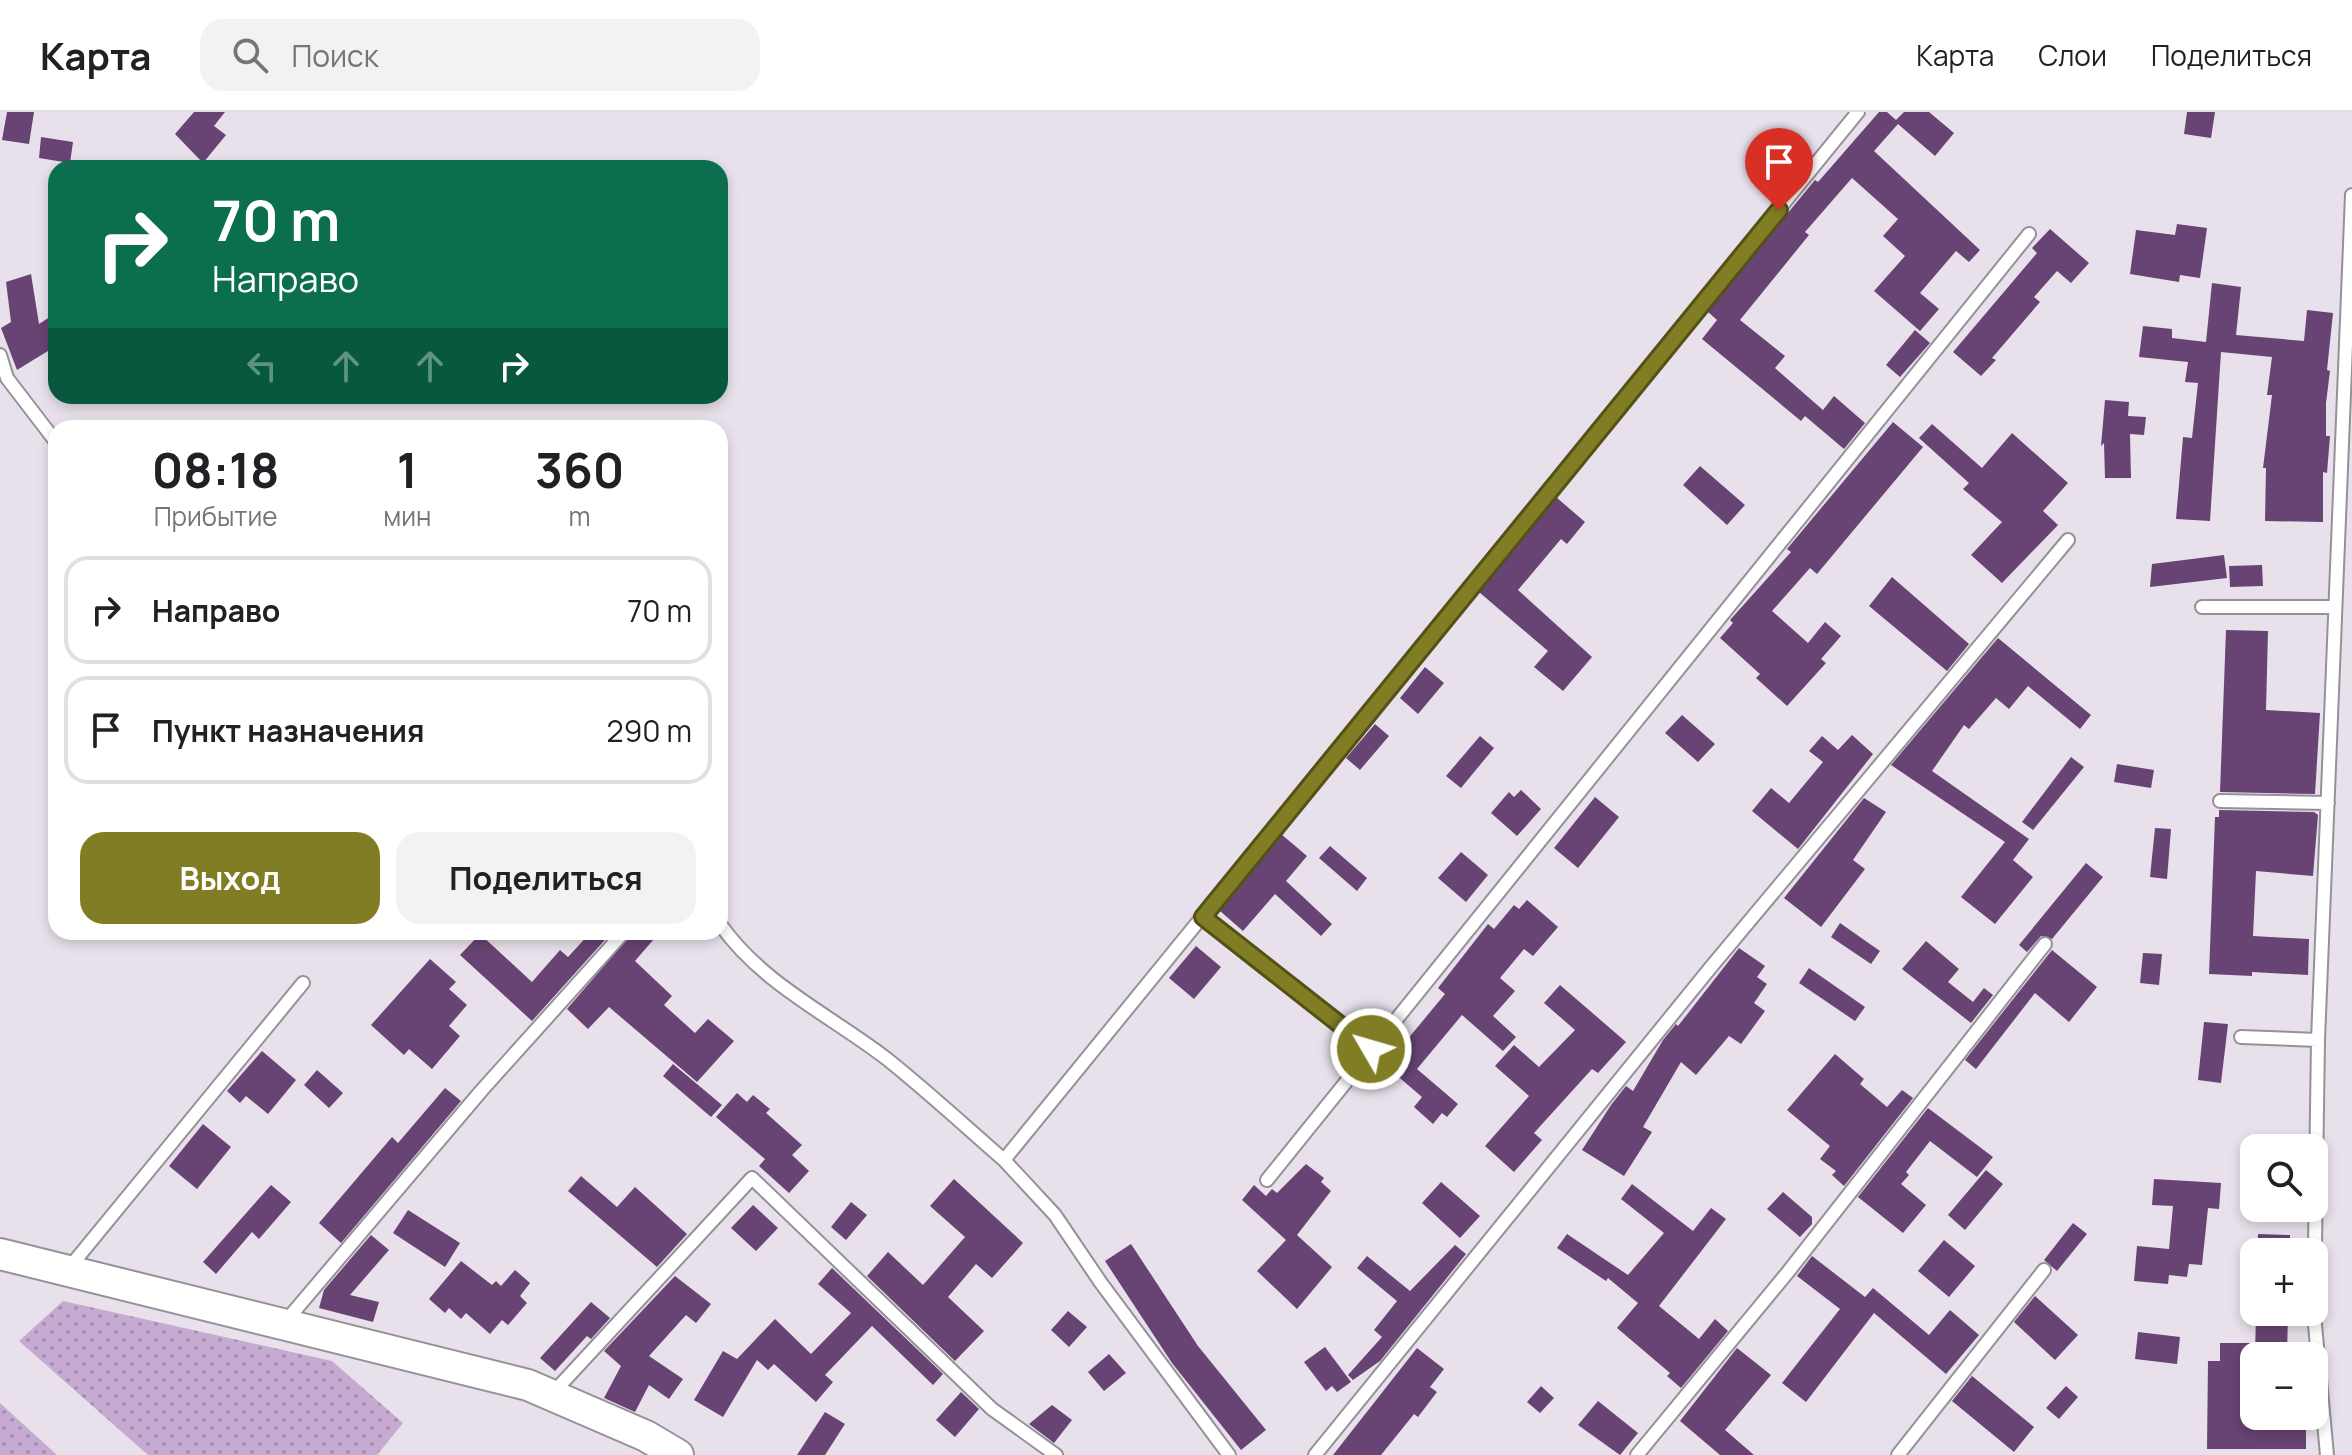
<!DOCTYPE html>
<html lang="ru">
<head>
<meta charset="utf-8">
<style>
  body { margin:0; font-family:Manrope,sans-serif; background:#f2f2f2; color:#202124; height:100vh; display:flex; flex-direction:column; font-size:30px; white-space:nowrap }
  * { box-sizing:border-box; margin:0 }
  p { font-size:26px; color:#757577 }
  .icon { flex:none; width:44px; height:44px; fill:none; stroke:currentColor; stroke-width:2; stroke-linecap:round; stroke-linejoin:round }
  .map { position:relative; flex:1; overflow:hidden }
  .details { position:absolute; left:48px; top:308px; width:680px; height:520px; display:flex; flex-direction:column; background:#fff; border-radius:24px; box-shadow:0 4px 12px #0003 }
  .details>* { flex:none }
  .guide { position:absolute; left:48px; top:48px; width:680px; height:244px; border-radius:24px; box-shadow:0 4px 12px #0003; background:#0b6e4f; color:#fff; overflow:hidden }
  .fabs { position:absolute; left:2240px; top:1022px; display:grid; gap:16px }
  .fabs a { display:grid; place-items:center; width:88px; height:88px; border-radius:16px; background:#fff; box-shadow:0 4px 12px #0003; font-size:40px }
  .pin { position:absolute; display:grid; place-items:center; width:68px; height:68px; color:#fff; margin:-82px -34px; border-radius:50% 50% 50% 0; rotate:-45deg; box-shadow:0 0 8px #0007 }
  .pin .icon { rotate:45deg }
  .me { position:absolute; width:88px; margin:-44px; rotate:308deg; stroke-linejoin:round; filter:drop-shadow(0 0 6px #0008) }
  .turn { display:flex; align-items:center; gap:28px; height:168px; padding:0 32px; font-size:36px }
  .turn .icon { width:104px; height:104px; stroke-width:2.5 }
  .turn b { display:block; font-size:56px; line-height:68px }
  .lanes { display:flex; align-items:center; height:76px; padding:0 32px; background:#0003; justify-content:center; gap:40px; direction:ltr }
  .lanes .off { opacity:.35 }
  .eta { display:flex; justify-content:space-evenly; align-items:center; height:136px; text-align:center }
  .eta b { font-size:48px; font-weight:700; line-height:56px }
  .button { display:flex; gap:16px; margin-top:auto; padding:16px 32px }
  .button a { flex:1; height:92px; border-radius:24px; background:#817d24; color:#fff; font-size:32px; font-weight:700; line-height:92px; text-align:center }
  .button a+a { background:#f2f2f2; color:#202124 }
  ul { padding:0; list-style:none }
  li { display:flex; align-items:center; gap:24px; height:108px; margin:0 16px 12px; padding:0 16px; border:4px solid #e0e0e0; border-radius:24px }
  li div { flex:1 }
  li b { display:block; font-size:30px }
  li em { font-style:normal }
  header { display:flex; align-items:center; gap:48px; box-sizing:border-box; height:112px; padding:0 40px; background:#fff; border-bottom:2px solid #e0e0e0 }
  header strong { font-size:38px }
  nav { display:flex; gap:44px; margin-inline-start:auto; font-size:28px }
  .search { width:560px; height:72px; background:#f2f2f2; display:flex; align-items:center; gap:20px; box-sizing:border-box; padding:0 28px; border-radius:24px; color:#757577; font-size:30px }
  .map>svg:first-child { display:block }
  .grass { fill:url(#grass-dots) }
  .building { fill:#674473 }
  .lines { fill:none; stroke-linecap:round; stroke-linejoin:round }
  .service-casing { stroke:#969099; stroke-width:16 }
  .tertiary-casing { stroke:#969099; stroke-width:34 }
  .service { stroke:#fff; stroke-width:12 }
  .tertiary { stroke:#fff; stroke-width:30 }
  .route-casing { stroke:#545117; stroke-width:20 }
  .route { stroke:#817d24; stroke-width:14 }
</style>
</head>
<body>
<header>
<strong>Карта</strong>
<div class="search"><svg class="icon" aria-label="search" viewBox="0 0 24 24"><circle cx="10" cy="10" r="6"/><path d="M15 15l6 6"/></svg>Поиск</div>
<nav><a>Карта</a><a>Слои</a><a>Поделиться</a></nav>
</header>
<div class="map">
<svg width="2352" height="1343" viewBox="0 0 2352 1343">
  <defs>
    <pattern id="grass-dots" width="8" height="8" patternUnits="userSpaceOnUse" patternTransform="scale(2)"><rect width="8" height="8" fill="#c6aad1"/><path d="M2 2h.1M6 6h.1" fill="none" stroke="#a18baa" stroke-width="1.8" stroke-linecap="round"/></pattern>
  </defs>
  <rect width="100%" height="100%" fill="#e8e1eb"/>
  <path class="grass" d="M63,1189L332,1249L403,1311L377,1343H148L19,1229Z
    M0,1291L57,1343H0Z"/>
  <path class="building" d="M7,0H34L29,32L2,28Z
    M194,0H225L214,14L226,23L203,51L175,22Z
    M1879,0H1887L1896,8L1904,0H1929L1954,21L1935,44L1898,12L1874,39L1980,138L1969,150L1956,139L1920,181L1939,197L1920,219L1874,179L1905,144L1883,124L1898,107L1852,66L1805,120L1809,123L1740,208L1785,244L1775,256L1823,298L1834,284L1865,311L1844,337L1805,304L1801,309L1702,227L1717,208L1707,199L1815,68L1818,70Z
    M2187,0H2215L2211,26L2184,22Z
    M41,25L73,30L70,51L39,46Z
    M2177,112L2207,116L2200,166L2180,163L2179,170L2130,162L2136,118L2175,123Z
    M2050,117L2089,151L2071,171L2057,159L2034,185L2040,190L1992,246L1996,248L1981,264L1953,240L2037,141L2032,136Z
    M31,162L39,212L56,201V234L17,258L1,216L11,210L6,170Z
    M2212,171L2241,175L2236,223L2304,229L2307,198L2333,201L2327,258L2330,259L2326,291V324H2330L2327,361L2323,360V410L2265,409L2266,356H2263L2272,283H2267L2272,245L2221,240L2210,409L2176,407L2183,325L2192,326L2198,271L2185,270L2188,250L2139,245L2143,214L2172,217V226L2206,230Z
    M1915,218L1930,231L1900,265L1886,253Z
    M2105,288L2129,290L2128,304L2146,305L2144,323L2130,322L2131,366H2105L2104,331L2101,334Z
    M1893,310L1923,335L1817,462L1810,456L1772,499L1808,531L1825,510L1841,524L1821,547L1826,551L1787,594L1756,566L1760,562L1720,526L1733,511L1730,508L1791,440L1787,437Z
    M1932,312L1982,356L2012,321L2068,371L2043,399L2058,413L2002,471L1971,443L2002,410L1963,377L1969,371L1919,326Z
    M1700,354L1745,393L1727,413L1683,373Z
    M1556,385L1585,410L1567,432L1561,427L1518,478L1592,545L1563,579L1534,555L1548,539L1479,480Z
    M2224,443L2227,466L2150,475L2152,452Z
    M2262,453L2263,474L2230,475L2229,454Z
    M1892,465L1969,532L1947,559L1869,494Z
    M2226,518L2268,519L2266,598L2320,601L2315,682L2220,680Z
    M1998,526L2091,603L2080,617L2028,574L2009,597L1996,586L1969,617L1964,613L1932,659L2029,727L2013,748L2033,765L1995,812L1961,785L2005,730L1891,653Z
    M1425,555L1444,571L1418,602L1400,586Z
    M1682,603L1715,632L1698,650L1665,621Z
    M1375,612L1389,624L1360,658L1346,646Z
    M1852,623L1873,642L1798,737L1752,699L1771,676L1789,691L1823,650L1809,639L1822,624L1838,638Z
    M1480,624L1494,636L1461,676L1446,664Z
    M2071,645L2084,655L2033,718L2022,710Z
    M2117,652L2154,658L2151,676L2114,670Z
    M1521,678L1541,697L1517,724L1491,701L1509,680L1514,685Z
    M1595,685L1619,705L1578,756L1554,736Z
    M1864,686L1886,700L1853,748L1865,757L1821,815L1784,786Z
    M2219,698L2314,700L2318,703L2313,764L2256,759L2253,824L2309,827L2308,863L2252,860V864L2209,862L2215,705H2219Z
    M2155,716L2171,717L2167,767L2150,765Z
    M1281,722L1307,744L1286,769L1332,812L1321,824L1275,782L1243,819L1220,799Z
    M1330,734L1367,766L1357,779L1319,746Z
    M1461,740L1488,763L1466,790L1438,766Z
    M2086,751L2103,765L2052,827L2041,824L2027,840L2019,833Z
    M1527,788L1558,815L1533,844L1524,837L1500,866L1515,879L1493,904L1516,925L1503,939L1462,903L1417,957L1458,992L1447,1005L1442,1001L1433,1012L1414,995L1422,985L1380,949L1392,936L1397,940L1445,882L1438,876L1488,812L1494,817L1514,793L1519,797Z
    M1840,811L1880,839L1871,852L1831,825Z
    M591,820H612L532,909L460,843L480,822L532,870L560,838L568,845Z
    M633,820H660L635,849L672,884L664,893L695,921L708,907L734,929L697,970L609,895L588,917L567,897Z
    M1926,829L1959,857L1948,870L1973,890L1984,876L1993,883L1971,911L1902,857Z
    M1196,834L1221,855L1194,887L1169,866Z
    M1739,836L1765,854L1757,865L1767,872L1754,891L1765,899L1741,932L1729,924L1696,963L1681,950L1643,1015L1652,1020L1624,1064L1582,1038L1611,993L1626,974L1633,979L1663,928L1676,912L1678,914Z
    M2052,838L2097,875L2069,910L2035,881L1976,957L1965,948Z
    M2143,841L2162,842L2159,873L2140,871Z
    M430,847L456,870L449,877L467,893L449,914L460,924L432,957L409,937L404,943L371,913Z
    M1809,856L1865,895L1855,909L1799,871Z
    M1560,873L1626,930L1598,961L1592,957L1534,1021L1542,1028L1514,1060L1485,1034L1529,984L1495,954L1514,933L1539,955L1575,918L1544,891Z
    M2204,910L2228,912L2221,971L2198,968Z
    M262,939L296,968L268,1002L246,984L240,991L227,979Z
    M1835,942L1864,967L1860,972L1887,995L1902,978L1913,986L1844,1074L1832,1063L1836,1059L1820,1047L1830,1034L1787,998Z
    M673,952L722,993L711,1005L663,964Z
    M317,958L343,981L329,996L304,973Z
    M445,976L461,989L341,1131L319,1111L392,1025L398,1031Z
    M737,981L747,990L753,983L770,997L766,1001L802,1033L792,1043L809,1059L789,1081L759,1054L765,1047L716,1005Z
    M1928,996L1993,1045L1977,1065L1930,1029L1906,1060L1909,1063L1901,1072L1926,1093L1903,1121L1858,1085Z
    M203,1012L231,1035L197,1077L169,1054Z
    M1306,1052L1324,1066L1321,1070L1331,1079L1297,1123L1332,1155L1297,1197L1257,1159L1286,1128L1242,1088L1254,1073L1266,1084L1272,1077L1277,1081Z
    M1986,1058L2003,1072L1965,1118L1948,1103Z
    M581,1064L617,1095L635,1075L687,1122L657,1155L568,1079Z
    M954,1067L1023,1131L992,1166L976,1152L948,1185L984,1219L955,1249L867,1164L888,1140L923,1173L965,1125L930,1094Z
    M2154,1067L2221,1071L2219,1097L2208,1096L2202,1153L2189,1152L2187,1165L2169,1163L2168,1172L2134,1169L2137,1134L2169,1137L2173,1094L2152,1093Z
    M1441,1070L1480,1104L1460,1126L1422,1091Z
    M1632,1072L1693,1119L1711,1096L1726,1107L1659,1194L1699,1227L1715,1207L1728,1219L1681,1276L1667,1264L1670,1261L1617,1216L1638,1191L1608,1166L1606,1169L1557,1136L1567,1122L1628,1163L1664,1121L1621,1087Z
    M271,1073L291,1090L259,1127L252,1120L216,1162L203,1150Z
    M1783,1080L1812,1105V1112L1800,1125L1767,1097Z
    M851,1090L867,1103L846,1128L831,1115Z
    M753,1093L778,1116L756,1139L731,1116Z
    M408,1098L460,1131L445,1155L393,1121Z
    M2073,1111L2087,1122L2057,1159L2044,1148Z
    M2258,1122L2290,1123V1140H2257Z
    M371,1123L389,1138L350,1183L379,1190L373,1210L319,1196L324,1178Z
    M1944,1128L1975,1154L1949,1185L1918,1159Z
    M1131,1132L1198,1234L1266,1318L1241,1338L1172,1251L1105,1149Z
    M1455,1133L1466,1142L1380,1249L1353,1268L1348,1263L1382,1225L1374,1218L1397,1189L1357,1156L1367,1144L1410,1179Z
    M1812,1144L1865,1185L1873,1176L1929,1223L1950,1198L1979,1223L1946,1262L1874,1201L1806,1290L1782,1271L1840,1197L1797,1164Z
    M461,1149L492,1173L496,1169L501,1174L515,1158L530,1171L520,1184L527,1191L508,1213L502,1208L490,1222L466,1201L461,1207L449,1196L445,1201L429,1187Z
    M832,1156L943,1262L933,1273L872,1214L825,1263L833,1270L816,1290L774,1252L768,1258L757,1248L723,1305L694,1288L723,1239L737,1247L775,1207L811,1242L851,1201L818,1172Z
    M675,1164L711,1192L696,1211L686,1203L649,1244L683,1267L669,1287L649,1273L635,1300L604,1286L621,1254L604,1239Z
    M2035,1184L2078,1223L2055,1248L2014,1210Z
    M591,1190L610,1206L591,1227L587,1224L555,1259L540,1246Z
    M1068,1199L1087,1215L1069,1235L1051,1218Z
    M2256,1200H2288L2287,1244H2255Z
    M2138,1220L2180,1225L2177,1252L2135,1247Z
    M2220,1231H2254L2253,1310H2306V1337H2207L2208,1249H2220Z
    M1325,1235L1351,1270L1337,1280L1332,1274L1326,1279L1304,1250Z
    M1417,1236L1444,1257L1430,1275L1437,1280L1418,1305L1414,1302L1381,1343H1333Z
    M1737,1236L1771,1263L1725,1318L1754,1343H1720L1680,1309Z
    M1109,1242L1126,1261L1104,1279L1088,1260Z
    M1972,1264L2034,1315L2014,1340L1952,1289Z
    M1541,1274L1554,1286L1540,1301L1527,1290Z
    M2066,1274L2078,1285L2059,1307L2046,1296Z
    M961,1280L979,1297L955,1325L936,1308Z
    M1598,1289L1638,1321L1620,1343L1578,1313Z
    M1052,1293L1072,1308L1054,1331L1029,1312Z
    M825,1300L845,1312L825,1343H797Z"/>
  <g class="lines">
    <defs>
      <path id="service" d="M0,243L7,266L56,330
        M2202,495H2334
        M2220,689L2328,691
        M1203,805L1371,937
        M720,812C762,872 830,903 887,947C927,979 965,1014 1004,1048
        M2241,925L2318,928
        M1267,1068L2029,122
        M69,1156L303,871
        M286,1209L482,978L624,820
        M552,1282L752,1066L992,1297L1056,1343
        M1229,1343L1101,1171L1055,1103L1004,1048L1858,0
        M1315,1343L1711,855L2068,428
        M1637,1343L1788,1160L2045,832
        M1898,1343L2044,1158
        M2327,1343L2314,1202L2318,928L2352,83"/>
      <path id="tertiary" d="M0,1142L528,1273L646,1324L678,1343"/>
    </defs>
    <use href="#service" class="service-casing"/>
    <use href="#tertiary" class="tertiary-casing"/>
    <use href="#service" class="service"/>
    <use href="#tertiary" class="tertiary"/>
  </g>
  <g class="lines">
    <defs>
      <path id="route" d="M1371,937L1203,805L1779,98"/>
    </defs>
    <use href="#route" class="route-casing"/>
    <use href="#route" class="route"/>
  </g>
</svg>
<div class="fabs">
<a><svg class="icon" aria-label="search" viewBox="0 0 24 24"><circle cx="10" cy="10" r="6"/><path d="M15 15l6 6"/></svg></a>
<a>+</a>
<a>−</a>
</div>
<div class="pin" style="left:1779px;top:98px;background:#d93025"><svg class="icon" aria-label="arrive" viewBox="0 0 24 24"><path d="M6 21V4h12l-3 4 3 4H6"/></svg></div>
<svg class="me" style="left:1371px;top:937px" viewBox="-20 -20 40 40"><circle r="17" fill="#817d24" stroke="#fff" stroke-width="3"/><path d="M0-11L8 9 0 5-8 9z" fill="#fff"/></svg>
<div class="guide">
<div class="turn"><svg class="icon" aria-label="right" viewBox="0 0 24 24"><path d="M7 20v-9h11M14 6l5 5-5 5"/></svg><div><b>70 m</b>Направо</div></div>
<div class="lanes"><svg class="icon off" aria-label="left" viewBox="0 0 24 24"><path d="M17 20v-9H6M10 6l-5 5 5 5"/></svg><svg class="icon off" aria-label="ahead" viewBox="0 0 24 24"><path d="M12 20V5M6 11l6-6 6 6"/></svg><svg class="icon off" aria-label="ahead" viewBox="0 0 24 24"><path d="M12 20V5M6 11l6-6 6 6"/></svg><svg class="icon" aria-label="right" viewBox="0 0 24 24"><path d="M7 20v-9h11M14 6l5 5-5 5"/></svg></div>
</div>
<section class="details">
<div class="eta">
<div><b>08:18</b><p>Прибытие</p></div>
<div><b>1</b><p>мин</p></div>
<div><b>360</b><p>m</p></div>
</div>
<ul>
<li><svg class="icon" aria-label="right" viewBox="0 0 24 24"><path d="M7 20v-9h11M14 6l5 5-5 5"/></svg><div><b>Направо</b></div><em>70 m</em></li>
<li><svg class="icon" aria-label="arrive" viewBox="0 0 24 24"><path d="M6 21V4h12l-3 4 3 4H6"/></svg><div><b>Пункт назначения</b></div><em>290 m</em></li>
</ul>
<div class="button"><a>Выход</a><a>Поделиться</a></div>
</section>
</div>
</body>
</html>
